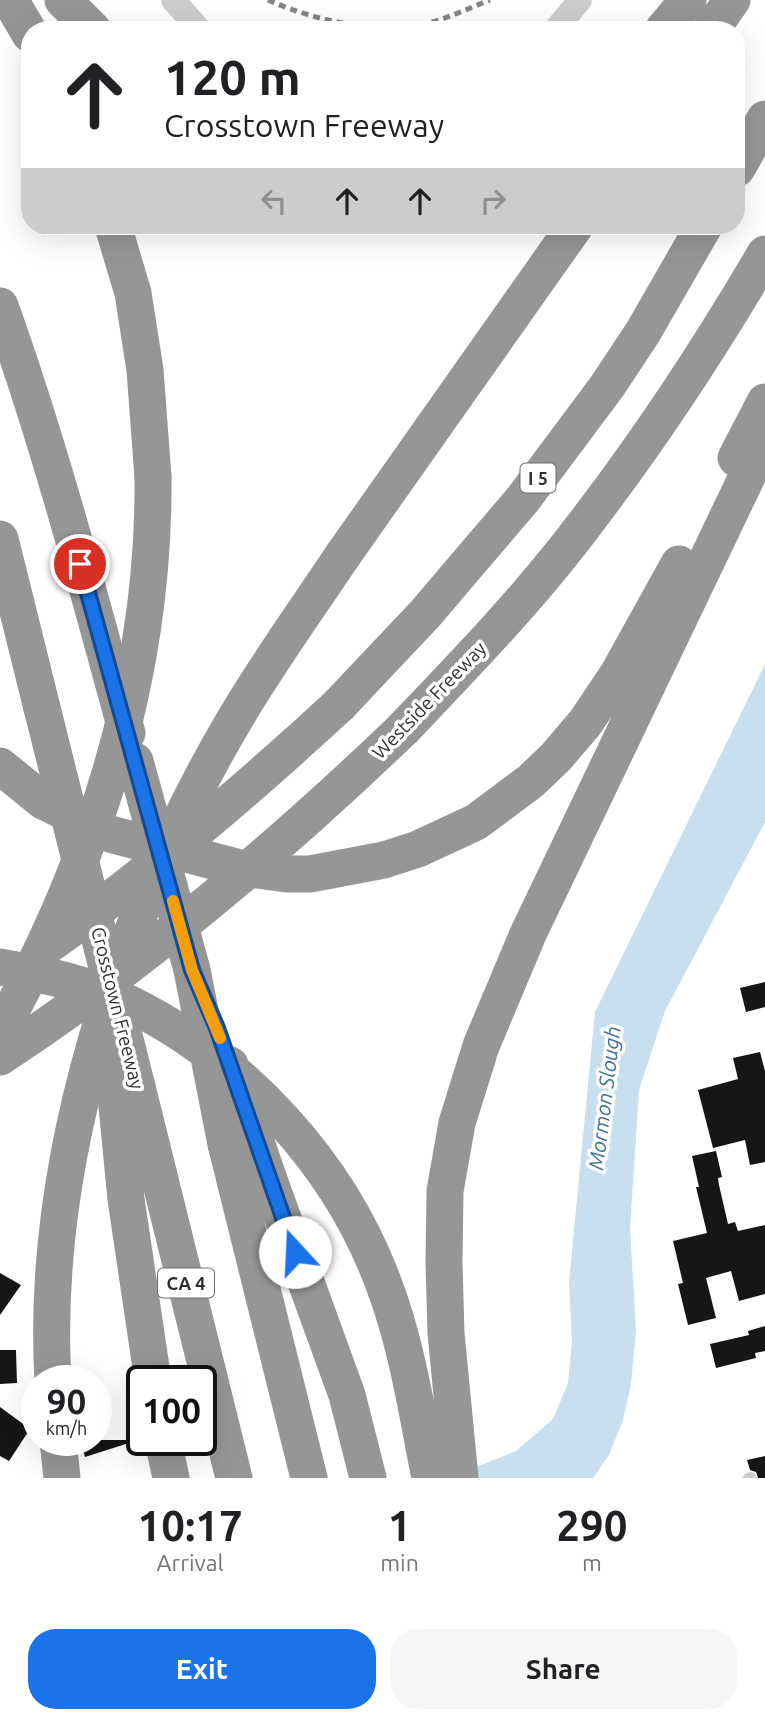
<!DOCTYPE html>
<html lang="en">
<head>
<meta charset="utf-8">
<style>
  body { margin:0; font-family:Ubuntu,sans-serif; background:#f6f6f6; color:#202124; height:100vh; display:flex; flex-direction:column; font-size:26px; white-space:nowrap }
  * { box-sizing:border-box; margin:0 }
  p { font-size:23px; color:#757577 }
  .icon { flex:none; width:38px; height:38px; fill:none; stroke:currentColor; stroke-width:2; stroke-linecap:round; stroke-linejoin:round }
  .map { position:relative; height:1478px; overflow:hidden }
  .panel { display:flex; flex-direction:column; background:#fff; flex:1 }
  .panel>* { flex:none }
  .guide { position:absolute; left:21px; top:21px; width:724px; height:214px; border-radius:28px; box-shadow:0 7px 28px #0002; background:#fff; color:#202124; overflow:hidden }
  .speed { position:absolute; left:21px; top:1365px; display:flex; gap:14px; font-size:35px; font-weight:700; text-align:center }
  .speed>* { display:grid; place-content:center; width:91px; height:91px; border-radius:50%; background:#fff; box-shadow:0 7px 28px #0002; line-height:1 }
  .speed small { font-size:18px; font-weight:400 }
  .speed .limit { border:4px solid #111; border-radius:10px; background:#fff; color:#111 }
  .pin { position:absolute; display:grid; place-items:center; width:60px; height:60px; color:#fff; margin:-30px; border:4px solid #fff; border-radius:50%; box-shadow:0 2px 7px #0007 }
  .me { position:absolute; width:77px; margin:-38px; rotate:340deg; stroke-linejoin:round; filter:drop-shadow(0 0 5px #0008) }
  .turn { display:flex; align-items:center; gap:24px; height:147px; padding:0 28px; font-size:32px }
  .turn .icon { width:91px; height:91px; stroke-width:2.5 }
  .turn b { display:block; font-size:49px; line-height:60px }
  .lanes { display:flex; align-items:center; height:66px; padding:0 28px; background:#0003; justify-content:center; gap:35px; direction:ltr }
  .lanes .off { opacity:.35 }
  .eta { display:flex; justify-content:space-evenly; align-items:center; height:119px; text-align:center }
  .eta b { font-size:42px; font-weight:700; line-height:49px }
  .button { display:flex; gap:14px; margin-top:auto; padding:14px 28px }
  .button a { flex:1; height:80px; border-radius:28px; background:#1a73e8; color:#fff; font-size:28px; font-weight:700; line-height:80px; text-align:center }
  .button a+a { background:#f6f6f6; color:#202124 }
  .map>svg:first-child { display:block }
  .water { fill:#c7dfee }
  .building { fill:#161616 }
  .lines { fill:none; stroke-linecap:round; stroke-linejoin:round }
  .service { stroke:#ccc; stroke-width:10 }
  .tertiary { stroke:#ccc; stroke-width:24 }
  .motorway { stroke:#969696; stroke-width:37 }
  .rail { stroke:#848484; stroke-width:5; stroke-dasharray:7 5; stroke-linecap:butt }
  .motorway-bridge { stroke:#969696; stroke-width:37 }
  .route-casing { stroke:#114b97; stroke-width:18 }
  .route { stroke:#1a73e8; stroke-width:12 }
  .slow { stroke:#f59e0b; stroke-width:12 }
  .labels { text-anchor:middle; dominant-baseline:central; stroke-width:7; stroke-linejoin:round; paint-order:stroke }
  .shield { fill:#fff; stroke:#6d6d6d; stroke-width:2 }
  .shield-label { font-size:18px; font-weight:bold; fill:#2f2f2f }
  .street-label { font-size:19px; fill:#2f2f2f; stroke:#fff }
  .water-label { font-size:21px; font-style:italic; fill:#387296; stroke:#fff }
</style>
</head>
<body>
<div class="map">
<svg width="765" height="1478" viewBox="0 0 765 1478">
  <rect width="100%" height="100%" fill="#fff"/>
  <path class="water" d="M765,664V822L665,1011L639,1090L630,1229L636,1330L631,1384L623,1420L609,1455L593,1478H429L479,1466L516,1451L553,1419L568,1383L572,1341L569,1282L595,1012Z"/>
  <path class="building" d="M765,982V1007L746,1012L740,988Z
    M760,1052L765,1071V1162L750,1165L745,1140L713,1148L698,1090L738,1079L733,1058Z
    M716,1151L722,1177L718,1178L719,1185L728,1224L735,1222L738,1231L765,1225V1294L739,1301L731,1271L706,1278L716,1318L688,1325L678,1284L683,1283L673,1241L707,1233L696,1187H699L692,1156Z
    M0,1273L21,1285L0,1315Z
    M765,1326V1351L755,1353L756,1358L716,1368L710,1344L749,1335L748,1331Z
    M0,1350H16L17,1383L0,1384Z
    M0,1407L30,1429L9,1461L0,1456Z
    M80,1440H129V1443L85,1457Z
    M765,1456V1478H758L756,1472L750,1470L747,1460Z"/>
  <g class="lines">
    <path class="service" d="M748,1478L751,1477"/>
    <path class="tertiary" d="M173,0L200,30
      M555,30L580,0"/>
    <path class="motorway" d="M10,0L30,34
      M63,0L93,30
      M663,30L688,0
      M711,30L732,0
      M737,168L765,119
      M113,226L133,293L145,370L153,477
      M0,306C50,446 88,590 127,733
      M736,458L765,402
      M0,539L42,708
      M343,555L575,226
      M339,705L425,614L523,499L608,385L643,332L704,226
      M403,729C466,663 529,598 584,525C650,439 710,348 765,254
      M0,766L43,801L110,834L236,867L287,874H310L384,860L418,849L476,822L531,781L556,757L585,723L618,674L679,564
      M0,967C45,975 91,984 132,1005C244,1061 339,1164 383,1282C407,1344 417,1413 430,1478
      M114,1076L126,1199L153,1381
      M137,1087L234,1478
      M226,1144L309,1478
      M269,1180L347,1395L368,1478
      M58,1440L62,1478
      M163,1440L171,1478
      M460,1478L446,1333L444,1262L445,1191L457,1123L481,1046L528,934L765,439"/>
    <path class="rail" d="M268,0C316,21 375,34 428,23C449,18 469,8 490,0"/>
    <path class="motorway-bridge" d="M42,708L137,1087
      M135,761L192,970L226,1144
      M43,949C148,875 245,792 339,705
      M0,1031C95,860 155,674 153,477
      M0,1057C145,962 278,849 403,729
      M230,1065L269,1180
      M53,1381C40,1159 123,908 235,719C268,663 307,609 343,555"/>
  </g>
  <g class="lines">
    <defs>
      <path id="route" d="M80,564L192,970L217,1028L295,1252"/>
    </defs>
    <use href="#route" class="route-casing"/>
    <use href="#route" class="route"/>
    <path class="slow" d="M173,901L192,970L220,1038"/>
  </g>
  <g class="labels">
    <g class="shield">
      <rect x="520.5" y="463.5" width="35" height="29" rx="5"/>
      <rect x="158" y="1268.5" width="56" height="29" rx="5"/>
    </g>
    <g class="shield-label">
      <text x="538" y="478">I 5</text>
      <text x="186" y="1283">CA 4</text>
    </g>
    <g class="street-label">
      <text transform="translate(429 700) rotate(-46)">Westside Freeway</text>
      <text transform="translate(118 1008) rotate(76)">Crosstown Freeway</text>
    </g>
    <g class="water-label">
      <text transform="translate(604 1098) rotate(-83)">Mormon Slough</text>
    </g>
  </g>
</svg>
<div class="speed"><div>90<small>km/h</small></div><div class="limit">100</div></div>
<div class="pin" style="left:80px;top:564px;background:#d93025"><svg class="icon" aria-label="arrive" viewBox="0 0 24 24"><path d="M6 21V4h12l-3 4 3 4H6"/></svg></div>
<svg class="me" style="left:295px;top:1252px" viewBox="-20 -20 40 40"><circle r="19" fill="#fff"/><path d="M0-13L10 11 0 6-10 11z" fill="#1a73e8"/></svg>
<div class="guide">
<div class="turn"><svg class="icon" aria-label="ahead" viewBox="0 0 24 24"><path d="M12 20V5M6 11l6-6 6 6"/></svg><div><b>120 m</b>Crosstown Freeway</div></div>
<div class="lanes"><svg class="icon off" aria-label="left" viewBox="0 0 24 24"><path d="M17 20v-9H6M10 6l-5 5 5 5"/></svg><svg class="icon" aria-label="ahead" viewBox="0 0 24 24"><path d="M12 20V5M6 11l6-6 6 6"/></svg><svg class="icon" aria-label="ahead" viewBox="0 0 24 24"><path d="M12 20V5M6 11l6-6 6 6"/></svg><svg class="icon off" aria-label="right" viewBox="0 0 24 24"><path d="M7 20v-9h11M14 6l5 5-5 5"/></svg></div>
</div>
</div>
<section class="panel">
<div class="eta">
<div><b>10:17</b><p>Arrival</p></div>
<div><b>1</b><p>min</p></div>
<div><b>290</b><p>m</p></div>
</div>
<div class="button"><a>Exit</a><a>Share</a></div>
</section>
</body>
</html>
